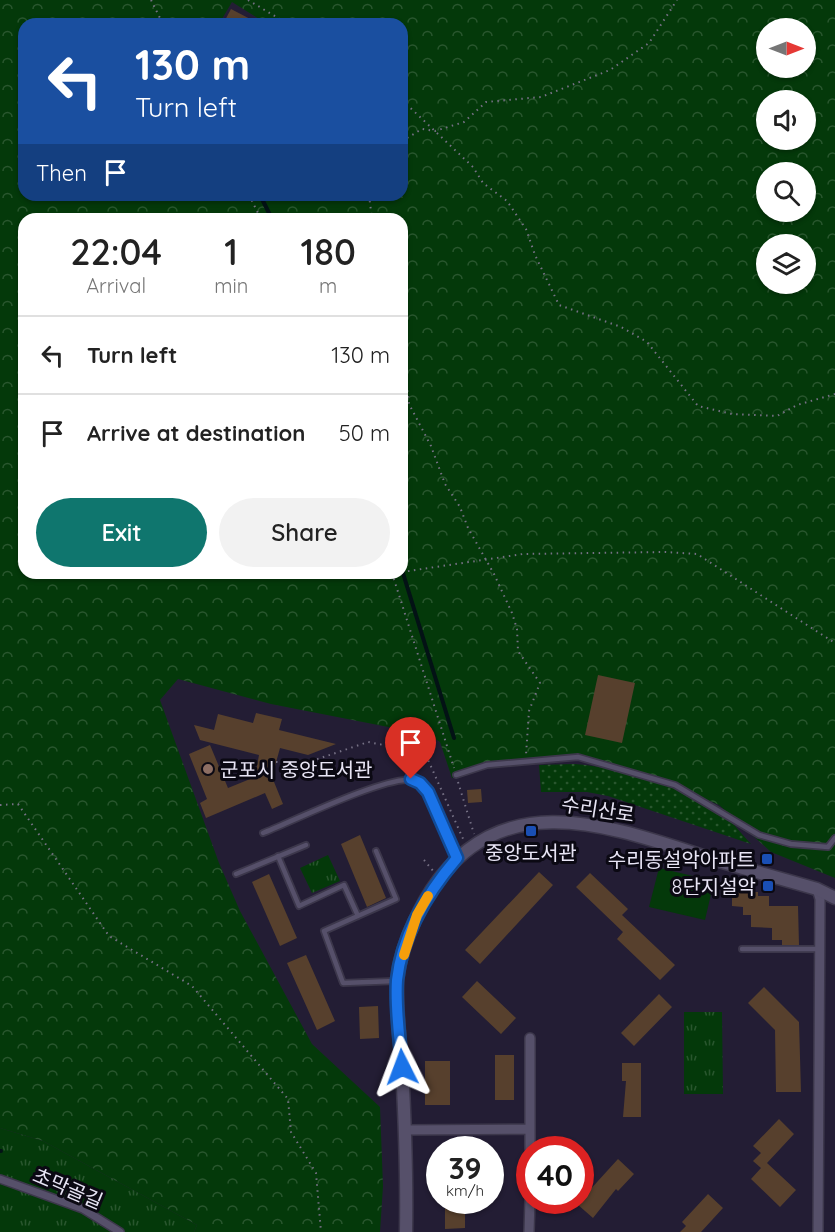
<!DOCTYPE html>
<html lang="en">
<head>
<meta charset="utf-8">
<style>
  body { margin:0; font-family:Quicksand,"Noto Sans KR",sans-serif; background:#f2f2f2; color:#222; height:100vh; display:flex; flex-direction:column; font-size:22px; white-space:nowrap }
  * { box-sizing:border-box; margin:0 }
  p { font-size:20px; color:#767676 }
  .icon { flex:none; width:33px; height:33px; fill:none; stroke:currentColor; stroke-width:2; stroke-linecap:round; stroke-linejoin:round }
  .map { position:relative; flex:1; overflow:hidden }
  .side { position:absolute; left:18px; top:213px; width:390px; height:366px; display:flex; flex-direction:column; background:#fff; border-radius:18px; box-shadow:0 2px 4px #0004 }
  .side>* { flex:none }
  .guide { position:absolute; left:18px; top:18px; width:390px; height:183px; border-radius:18px; box-shadow:0 2px 4px #0004; background:#1a4fa0; color:#fff; overflow:hidden }
  .needle { width:39px; rotate:90deg }
  .tools { position:absolute; left:756px; top:18px; display:grid; gap:12px }
  .tools a { display:grid; place-items:center; width:60px; height:60px; border-radius:50%; background:#fff; box-shadow:0 2px 4px #0004; font-size:30px }
  .speed { position:absolute; left:426px; top:1136px; display:flex; gap:12px; font-size:30px; font-weight:700; text-align:center }
  .speed>* { display:grid; place-content:center; width:78px; height:78px; border-radius:50%; background:#fff; box-shadow:0 2px 4px #0004; line-height:1 }
  .speed small { font-size:15px; font-weight:400 }
  .speed .limit { border:9px solid #d22; background:#fff; color:#111 }
  .pin { position:absolute; display:grid; place-items:center; width:51px; height:51px; color:#fff; margin:-62px -26px; border-radius:50% 50% 50% 0; rotate:-45deg; box-shadow:0 0 6px #0007 }
  .pin .icon { rotate:45deg }
  .me { position:absolute; width:66px; margin:-33px; rotate:357deg; stroke-linejoin:round; filter:drop-shadow(0 0 4px #0008) }
  .turn { display:flex; align-items:center; gap:21px; height:126px; padding:0 18px; font-size:27px }
  .turn .icon { width:78px; height:78px; stroke-width:2.5 }
  .turn b { display:block; font-size:42px; line-height:51px }
  .then { display:flex; align-items:center; height:57px; padding:0 18px; background:#0003; gap:12px; font-size:22px }
  .eta { display:flex; justify-content:space-evenly; align-items:center; height:102px; text-align:center }
  .eta b { font-size:36px; font-weight:600; line-height:42px }
  .cta { display:flex; gap:12px; margin-top:auto; padding:12px 18px }
  .cta a { flex:1; height:69px; border-radius:36px; background:#0f766e; color:#fff; font-size:24px; font-weight:600; line-height:69px; text-align:center }
  .cta a+a { background:#f2f2f2; color:#222 }
  ul { padding:0; list-style:none }
  li { display:flex; align-items:center; gap:18px; height:78px; padding:0 18px; border-top:2px solid #e0e0e0 }
  li div { flex:1 }
  li b { display:block; font-size:22px }
  li em { font-style:normal }
  .map>svg:first-child { display:block }
  .grass { fill:url(#grass-dots) }
  .forest { fill:url(#forest-crowns); fill-rule:evenodd }
  .park { fill:url(#park-tufts) }
  .pitch { fill:#04390a }
  .lines { fill:none; stroke-linecap:round; stroke-linejoin:round }
  .stream { stroke:#031215; stroke-width:4 }
  .building { fill:#57402d }
  .service-casing { stroke:#3c374b; stroke-width:8 }
  .pedestrian-casing { stroke:#3c374b; stroke-width:10 }
  .minor-casing { stroke:#3c374b; stroke-width:12 }
  .tertiary-casing { stroke:#3c374b; stroke-width:15 }
  .path { stroke:#767185; stroke-width:2; stroke-dasharray:1.5 4.5; stroke-linecap:butt }
  .service { stroke:#56506a; stroke-width:4.5 }
  .pedestrian { stroke:#56506a; stroke-width:7 }
  .minor { stroke:#56506a; stroke-width:9 }
  .tertiary { stroke:#56506a; stroke-width:12 }
  .route-casing { stroke:#114b97; stroke-width:15 }
  .route { stroke:#1a73e8; stroke-width:10 }
  .slow { stroke:#f59e0b; stroke-width:10 }
  .education-dot { fill:#8d6e63; stroke:#0b0913; stroke-width:2 }
  .transit-dot { fill:#1a4fb4; stroke:#0b0913; stroke-width:2 }
  .labels { text-anchor:middle; dominant-baseline:central; stroke-width:6; stroke-linejoin:round; paint-order:stroke }
  .poi-label { font-size:20px; fill:#e8e5f5; stroke:#0b0913; text-anchor:end }
  .street-label { font-size:20px; fill:#e8e5f5; stroke:#0b0913 }
</style>
</head>
<body>
<div class="map">
<svg width="835" height="1232" viewBox="0 0 835 1232">
  <defs>
    <pattern id="grass-dots" width="8" height="8" patternUnits="userSpaceOnUse" patternTransform="scale(1.5)"><rect width="8" height="8" fill="#04390a"/><path d="M2 2h.1M6 6h.1" fill="none" stroke="#29562e" stroke-width="1.8" stroke-linecap="round"/></pattern>
    <pattern id="forest-crowns" width="20" height="18" patternUnits="userSpaceOnUse" patternTransform="scale(1.5)"><rect width="20" height="18" fill="#04390a"/><path d="M2 6a3 3 0 1 1 6 0M12 15a3 3 0 1 1 6 0" fill="none" stroke="#29562e"/></pattern>
    <pattern id="park-tufts" width="24" height="20" patternUnits="userSpaceOnUse" patternTransform="scale(1.5)"><rect width="24" height="20" fill="#04390a"/><path d="M3 7l-1-3M5 7V3M7 7l1-3M15 17l-1-3M17 17v-4M19 17l1-3" fill="none" stroke="#29562e"/></pattern>
  </defs>
  <rect width="100%" height="100%" fill="#231d34"/>
  <path class="grass" d="M574,764C621,767 692,789 729,820C737,827 743,836 751,844L608,796L587,792H541L539,765Z"/>
  <path class="forest" d="M0,0H835V878L771,852L719,805L675,785L578,757L487,765L452,778L440,742L429,735L271,704L178,679L160,700L219,863L240,911L312,1044L380,1107L383,1186L380,1232H194L197,1225L43,1141L0,1128ZM232,2L267,24H402V195H24V24H219ZM766,28H806V68H766ZM766,100H806V140H766ZM766,172H806V212H766ZM24,219H402V573H24ZM766,244H806V284H766Z"/>
  <path class="park" d="M328,855L340,881L312,893L300,868Z
    M684,1012H722L723,1094H684Z
    M0,1128L43,1141L197,1225L194,1232H0Z"/>
  <path class="pitch" d="M659,868L714,881L705,920L649,907Z"/>
  <g class="lines">
    <path class="stream" d="M260,195L272,219
      M402,570L454,738
      M0,1151H1"/>
  </g>
  <path class="building" d="M231,9L260,24H223Z
    M598,675L635,683L622,743L585,735Z
    M256,713L282,719L279,730L336,744L308,755L280,748L272,777L283,804L272,809L265,793L206,818L200,803L207,799L189,754L210,745L228,788L255,777L259,755L200,740L194,725L214,730L218,714L253,723Z
    M481,789L482,802L468,803L467,790Z
    M360,835L386,898L367,907L341,844Z
    M539,872L553,885L480,964L465,950Z
    M590,873L628,909L622,915L675,965L660,980L617,939L623,932L576,887Z
    M269,874L297,938L280,946L252,882Z
    M732,888H747V892H758V896H769V906H798L799,945H782V940H772V928L751,927V915H743V907L732,906Z
    M306,955L335,1021L317,1030L287,963Z
    M477,981L516,1018L501,1034L462,997Z
    M764,987L799,1022L801,1092H776L775,1030L748,1003Z
    M659,994L672,1007L634,1046L621,1033Z
    M378,1006L379,1038L360,1039L359,1007Z
    M495,1055H514V1100H495Z
    M425,1061H450V1105H425Z
    M622,1063H641V1117H623L626,1081H622Z
    M779,1119L794,1134L767,1163L796,1190L780,1207L751,1179L761,1168L753,1161L761,1153L753,1146Z
    M618,1159L634,1174L618,1191L616,1189L593,1218L577,1204Z
    M708,1194L723,1208L701,1232H680L686,1226L682,1222Z
    M445,1200H465V1228L445,1229Z"/>
  <g class="lines">
    <defs>
      <path id="service" d="M456,775L487,765L578,757L675,785L759,835L791,844L828,847L835,838
        M263,833C293,821 382,778 409,780C418,780 423,785 428,792L457,858
        M376,851L396,899L324,931L343,983L395,981
        M278,856L299,906L344,885L358,916
        M236,874L306,845
        M742,949H819"/>
      <path id="pedestrian" d="M0,1179L83,1209L120,1232"/>
      <path id="minor" d="M817,889L820,899L818,1232
        M405,1130L530,1129
        M530,1149V1038
        M529,1232L530,1200"/>
      <path id="tertiary" d="M406,1232C407,1177 405,1123 402,1068C400,1040 396,1011 397,982C399,952 416,914 432,889C501,786 607,825 703,856C741,868 779,878 817,889L835,898"/>
    </defs>
    <use href="#service" class="service-casing"/>
    <use href="#pedestrian" class="pedestrian-casing"/>
    <use href="#minor" class="minor-casing"/>
    <use href="#tertiary" class="tertiary-casing"/>
    <path class="path" d="M151,0L163,24
      M248,0L288,24
      M402,100L473,167L483,183L507,201L526,229L535,255L559,305L621,327L647,342L698,406L732,414L777,416L797,405L835,394
      M402,141L422,129L435,131L464,122L486,102L541,97L610,70L649,43L677,0
      M249,195L261,219
      M369,195L372,219
      M402,301L406,329L403,354L409,404L431,446L445,484L460,507L468,528L494,574L512,613L517,629L518,651L540,683L529,711L526,755
      M402,572L523,554L665,552L697,554L835,643
      M392,573L454,768
      M393,574L399,573
      M276,762L303,764L368,742L425,753L464,841
      M458,782L474,834
      M0,805L18,804L109,936L192,986L288,1099L291,1132L316,1173L321,1232
      M424,860L434,872"/>
    <use href="#service" class="service"/>
    <use href="#pedestrian" class="pedestrian"/>
    <use href="#minor" class="minor"/>
    <use href="#tertiary" class="tertiary"/>
  </g>
  <g class="lines">
    <defs>
      <path id="route" d="M402,1067C400,1039 395,1009 397,980C402,935 428,892 457,858L428,792L420,783L411,779"/>
    </defs>
    <use href="#route" class="route-casing"/>
    <use href="#route" class="route"/>
    <path class="slow" d="M404,955L417,915L428,896"/>
  </g>
  <circle class="education-dot" cx="208" cy="769" r="6"/>
  <g class="transit-dot">
    <rect x="525" y="825" width="12" height="12" rx="3"/>
    <rect x="761" y="853" width="12" height="12" rx="3"/>
    <rect x="762" y="880" width="12" height="12" rx="3"/>
  </g>
  <g class="labels">
    <g class="poi-label">
      <text x="220" y="769" text-anchor="start">군포시 중앙도서관</text>
      <text x="531" y="852" text-anchor="middle">중앙도서관</text>
      <text x="755" y="859">수리동설악아파트</text>
      <text x="756" y="886">8단지설악</text>
    </g>
    <g class="street-label">
      <text transform="translate(598 809) rotate(9)">수리산로</text>
      <text transform="translate(68 1188) rotate(23)">초막골길</text>
    </g>
  </g>
</svg>
<div class="tools">
<a><svg class="needle" viewBox="-14 -14 28 28"><path d="M0-13l5 13h-10z" fill="#e53935"/><path d="M0 13l5-13h-10z" fill="#767676"/></svg></a>
<a><svg class="icon" aria-label="sound" viewBox="0 0 24 24"><path d="M4 9h4l5-4v14l-5-4H4zM17 9q2 3 0 6"/></svg></a>
<a><svg class="icon" aria-label="search" viewBox="0 0 24 24"><circle cx="10" cy="10" r="6"/><path d="M15 15l6 6"/></svg></a>
<a><svg class="icon" aria-label="layers" viewBox="0 0 24 24"><path d="M12 4l9 5-9 5-9-5zM3 14l9 5 9-5"/></svg></a>
</div>
<div class="speed"><div>39<small>km/h</small></div><div class="limit">40</div></div>
<div class="pin" style="left:411px;top:779px;background:#d93025"><svg class="icon" aria-label="arrive" viewBox="0 0 24 24"><path d="M6 21V4h12l-3 4 3 4H6"/></svg></div>
<svg class="me" style="left:402px;top:1067px" viewBox="-20 -20 40 40"><path d="M0-17L14 15 0 8-14 15z" fill="#1a73e8" stroke="#fff" stroke-width="4"/></svg>
<div class="guide">
<div class="turn"><svg class="icon" aria-label="left" viewBox="0 0 24 24"><path d="M17 20v-9H6M10 6l-5 5 5 5"/></svg><div><b>130 m</b>Turn left</div></div>
<div class="then">Then<svg class="icon" aria-label="arrive" viewBox="0 0 24 24"><path d="M6 21V4h12l-3 4 3 4H6"/></svg></div>
</div>
<section class="side">
<div class="eta">
<div><b>22:04</b><p>Arrival</p></div>
<div><b>1</b><p>min</p></div>
<div><b>180</b><p>m</p></div>
</div>
<ul>
<li><svg class="icon" aria-label="left" viewBox="0 0 24 24"><path d="M17 20v-9H6M10 6l-5 5 5 5"/></svg><div><b>Turn left</b></div><em>130 m</em></li>
<li><svg class="icon" aria-label="arrive" viewBox="0 0 24 24"><path d="M6 21V4h12l-3 4 3 4H6"/></svg><div><b>Arrive at destination</b></div><em>50 m</em></li>
</ul>
<div class="cta"><a>Exit</a><a>Share</a></div>
</section>
</div>
</body>
</html>
